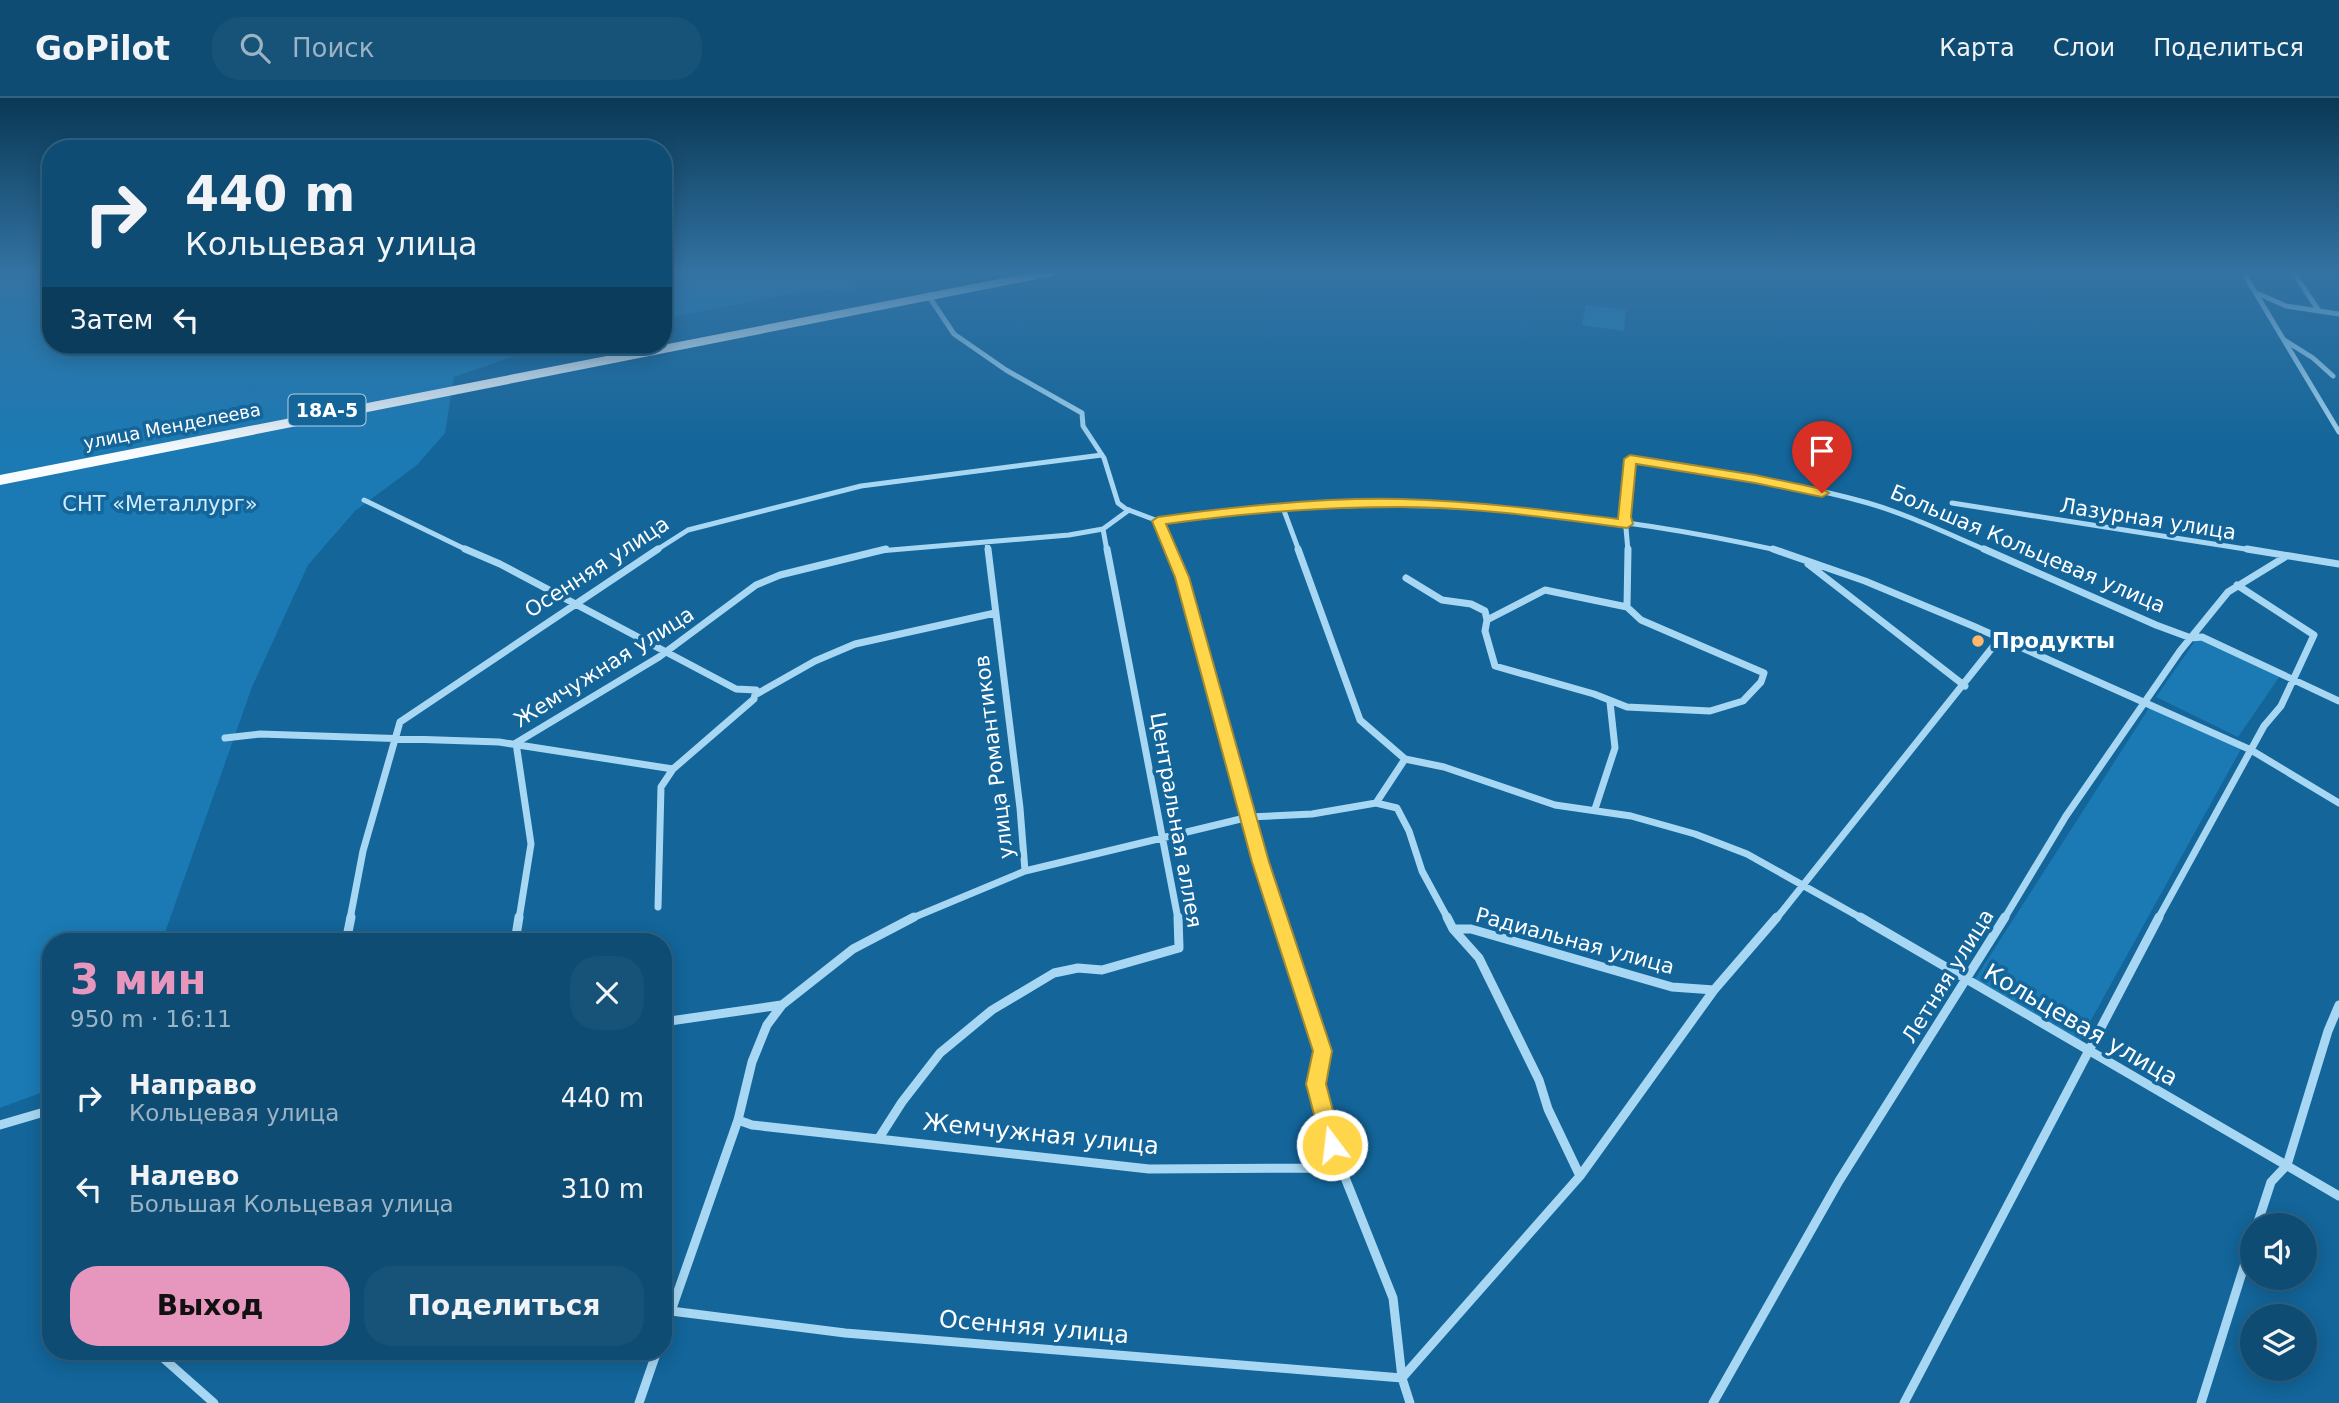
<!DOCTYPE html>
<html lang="ru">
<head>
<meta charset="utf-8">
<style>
  body { margin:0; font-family:"DejaVu Sans",sans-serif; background:#175379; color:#f1f3f6; height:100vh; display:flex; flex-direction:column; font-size:26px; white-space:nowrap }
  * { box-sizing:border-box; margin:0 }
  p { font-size:23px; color:#9bb4c5 }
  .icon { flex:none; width:38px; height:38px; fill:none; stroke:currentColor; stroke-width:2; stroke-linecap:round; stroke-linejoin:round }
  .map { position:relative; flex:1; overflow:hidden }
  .side { position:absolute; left:42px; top:835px; width:630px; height:427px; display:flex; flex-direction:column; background:#0e4c74; border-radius:28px; box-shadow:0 4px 18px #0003,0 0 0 2px #2e6386 }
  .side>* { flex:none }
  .top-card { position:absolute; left:42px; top:42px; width:630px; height:214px; border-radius:28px; box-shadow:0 4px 18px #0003,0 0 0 2px #2e6386; background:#0e4c74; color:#f1f3f6; overflow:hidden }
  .buttons { position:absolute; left:2240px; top:1115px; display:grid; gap:14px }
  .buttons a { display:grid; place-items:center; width:77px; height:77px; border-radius:50%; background:#0e4c74; box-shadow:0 4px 18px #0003,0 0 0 2px #2e6386; font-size:35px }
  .pin { position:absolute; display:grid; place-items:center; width:60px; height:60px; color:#fff; margin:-72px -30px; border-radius:50% 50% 50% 0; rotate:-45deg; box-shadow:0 0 7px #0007 }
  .pin .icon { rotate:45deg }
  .me { position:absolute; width:77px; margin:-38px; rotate:345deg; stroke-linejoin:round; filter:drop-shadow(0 0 5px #0008) }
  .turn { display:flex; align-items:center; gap:24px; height:147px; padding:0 28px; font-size:32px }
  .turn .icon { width:91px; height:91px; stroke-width:2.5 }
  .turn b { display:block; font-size:49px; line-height:60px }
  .then { display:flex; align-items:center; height:66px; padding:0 28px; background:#0003; gap:14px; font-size:26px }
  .round { display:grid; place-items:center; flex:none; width:74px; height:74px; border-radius:28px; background:#175379 }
  .head { display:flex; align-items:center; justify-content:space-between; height:119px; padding:0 28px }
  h1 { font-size:42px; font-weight:800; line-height:52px; color:#e797bd }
  .action { display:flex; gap:14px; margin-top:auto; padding:14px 28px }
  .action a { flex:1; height:80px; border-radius:28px; background:#e797bd; color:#111; font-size:28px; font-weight:800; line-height:80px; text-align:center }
  .action a+a { background:#175379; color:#f1f3f6 }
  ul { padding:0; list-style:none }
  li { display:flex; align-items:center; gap:21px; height:91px; padding:0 28px }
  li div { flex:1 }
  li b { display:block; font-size:26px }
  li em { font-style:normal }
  header { display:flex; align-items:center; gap:42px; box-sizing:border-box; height:98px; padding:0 35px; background:#0e4c74; border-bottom:2px solid #2e6386 }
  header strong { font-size:33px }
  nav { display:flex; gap:38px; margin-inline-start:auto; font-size:24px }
  .search { width:490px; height:63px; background:#175379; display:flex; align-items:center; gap:18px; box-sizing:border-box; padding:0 24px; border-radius:28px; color:#9bb4c5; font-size:26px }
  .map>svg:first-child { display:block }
  .green { fill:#1b7ab4 }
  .building { fill:#217fb9 }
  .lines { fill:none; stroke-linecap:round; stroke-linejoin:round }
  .minor-far2 { stroke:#a7d7f3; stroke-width:5 }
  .minor-far1 { stroke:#a7d7f3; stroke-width:7 }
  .minor { stroke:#a7d7f3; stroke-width:9 }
  .trunk { fill:#f9fcff; fill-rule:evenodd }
  .route { fill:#ffd54a; stroke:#a68a30; stroke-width:2 }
  .poi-dot { fill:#ffba69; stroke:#13659a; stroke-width:2.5 }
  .labels { text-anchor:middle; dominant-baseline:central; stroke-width:7; stroke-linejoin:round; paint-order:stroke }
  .far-street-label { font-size:18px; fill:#fff; stroke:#13659a }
  .shield { fill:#13659a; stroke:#b8d1e1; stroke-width:2 }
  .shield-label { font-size:19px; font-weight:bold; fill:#fff }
  .park-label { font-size:21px; fill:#cfecfd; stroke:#13659a }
  .street-label { font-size:21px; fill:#fff; stroke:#13659a }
  .poi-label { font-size:21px; font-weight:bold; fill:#fff; stroke:#13659a; text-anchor:start }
  .near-street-label { font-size:24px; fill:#fff; stroke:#13659a }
</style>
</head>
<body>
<header>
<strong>GoPilot</strong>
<div class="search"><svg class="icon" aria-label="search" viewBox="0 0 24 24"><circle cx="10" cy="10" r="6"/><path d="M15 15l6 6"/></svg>Поиск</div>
<nav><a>Карта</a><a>Слои</a><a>Поделиться</a></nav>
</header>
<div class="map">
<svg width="2339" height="1305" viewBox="0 0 2339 1305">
  <rect width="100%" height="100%" fill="#13659a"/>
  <path class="green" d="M0,174H51V247H547L454,279L445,335L417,367L355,413L308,467L252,589L162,843L51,844V991L0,1010Z
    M663,174H848L859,191L804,193L663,221Z
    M2200,536L2282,575L2238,639L2156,599Z
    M2149,610L2241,651L2080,942L1975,881Z"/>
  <path class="building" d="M1586,207L1626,212L1624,233L1582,227Z"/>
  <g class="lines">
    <path class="minor-far2" d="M2243,174L2339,334
      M2293,174L2319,213
      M2259,196L2286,208L2339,216
      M928,197L954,236L1006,272L1082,315L1083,328L1104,360L1118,405L1126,411L1158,423L1171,453
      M2286,243L2313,260L2333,278
      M364,402L469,453
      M1952,405L2258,453
      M1283,410L1299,453
      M1158,423C1367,393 1575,407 1781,453
      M987,444L988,453
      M655,453L688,432L861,388L1102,357
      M879,453L1069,437L1103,431
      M1107,453L1103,431L1129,412
      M1628,453L1625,419L1630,361C1709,374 1791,383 1868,405C1909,417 1948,436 1988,453"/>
    <path class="minor-far1" d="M465,451L500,466L736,591L756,592L754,601L673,671L661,689L658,809
      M1107,451L1178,821
      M1170,451L1182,479L1279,821
      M1298,451L1360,622L1405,661L1444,669L1555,707L1631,718L1695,736L1747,756L1863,821
      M1773,451L1865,483L1973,528L2251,652L2339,705
      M1984,451L2156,527L2191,540L2202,539L2339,603
      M2247,451L2339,466
      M1808,466L1965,588
      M1406,480L1442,502L1471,506L1485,513L1487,522
      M1545,492L1627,509L1641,522L1764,575L1761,584L1743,603L1710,613L1627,609L1594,596L1495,568L1485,533L1487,522Z
      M1627,509L1628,451
      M755,597L815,563L855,546L995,515
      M225,640L260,636L499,644L673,671
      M1405,661L1376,705L1397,710L1409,733L1422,773L1448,821
      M1595,711L1615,650L1610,604
      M1025,773L1249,719L1312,716L1376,705
      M350,821L363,753L400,624L658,451
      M519,821L531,746L516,645L659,559L756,487L780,477L886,451
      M910,821L1025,773L1020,710L988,451
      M1776,821L2000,540
      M2004,821L2066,718L2180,553L2228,494L2285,459
      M2158,821L2264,628L2281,608L2314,537L2237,487"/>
    <path class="minor" d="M1279,819L1322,953L1316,986L1332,1047L1393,1200L1402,1280L1410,1305
      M1447,819L1453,831L1479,860L1539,982L1548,1011L1580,1078
      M1860,819L2339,1098
      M1453,831H1471L1672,889L1714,892
      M346,844L351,819
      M515,844L519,819
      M663,924L781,907
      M738,1022L752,1027L1149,1071L1342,1070
      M0,1027L51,1012
      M879,1040L902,1004L940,955L992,912L1054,875L1078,870L1102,872L1179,850L1178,819
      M2257,1127L2271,1084L2287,1067L2328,933L2339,907
      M663,1212L845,1235L1402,1280L1580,1078L1714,892L1777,819
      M663,1236L738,1022L752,964L767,927L782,907L853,851L914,819
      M160,1253L162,1259L214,1305
      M639,1305L657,1253
      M1713,1305L1839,1083L2005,819
      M1904,1305L2159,819
      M2201,1305L2252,1143"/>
    <path class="trunk" d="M1035,174H1058L1052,178L0,387V377Z"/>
  </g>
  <linearGradient id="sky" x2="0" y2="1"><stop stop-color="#0a3855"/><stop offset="0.49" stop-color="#3373a3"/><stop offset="1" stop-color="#3373a3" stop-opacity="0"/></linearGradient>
  <rect width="2339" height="356" fill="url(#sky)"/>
  <path class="route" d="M1630,357L1755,377L1822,391L1829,395L1822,399L1755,385L1636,366L1631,419L1633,426L1627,430C1551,420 1475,409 1399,409C1322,409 1243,415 1166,426L1189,479L1269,764L1332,953L1326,986L1342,1047L1339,1054L1332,1057L1324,1054L1306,986L1313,953L1252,764L1175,479L1152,423L1158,419C1238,408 1322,399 1402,401C1474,403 1546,412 1618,421L1624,361Z"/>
  <circle class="poi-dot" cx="1978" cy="543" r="7"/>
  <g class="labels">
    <g class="far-street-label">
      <text transform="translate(172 328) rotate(-11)">улица Менделеева</text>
    </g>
    <rect class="shield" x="288.5" y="296.5" width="77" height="31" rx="5"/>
    <g class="shield-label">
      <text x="327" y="312">18А-5</text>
    </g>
    <g class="park-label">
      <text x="160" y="406">СНТ «Металлург»</text>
    </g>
    <g class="street-label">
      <text transform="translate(2148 421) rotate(9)">Лазурная улица</text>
      <text transform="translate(2028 451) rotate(23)">Большая Кольцевая улица</text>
      <text transform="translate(597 469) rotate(-33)">Осенняя улица</text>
      <text transform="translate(604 569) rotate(-32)">Жемчужная улица</text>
      <text transform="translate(994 659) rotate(-97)">улица Романтиков</text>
      <text transform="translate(1176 722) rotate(80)">Центральная аллея</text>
      <text transform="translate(1575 843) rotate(15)">Радиальная улица</text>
      <text transform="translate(1948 878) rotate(-58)">Летняя улица</text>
    </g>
    <g class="poi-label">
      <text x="1992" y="543">Продукты</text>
    </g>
    <g class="near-street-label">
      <text transform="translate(2081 927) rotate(30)">Кольцевая улица</text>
      <text transform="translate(1041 1036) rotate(6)">Жемчужная улица</text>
      <text transform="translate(1034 1229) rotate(5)">Осенняя улица</text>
    </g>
  </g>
</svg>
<div class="buttons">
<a><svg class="icon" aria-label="sound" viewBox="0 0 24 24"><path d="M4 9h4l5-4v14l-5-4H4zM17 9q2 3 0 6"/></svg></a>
<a><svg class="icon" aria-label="layers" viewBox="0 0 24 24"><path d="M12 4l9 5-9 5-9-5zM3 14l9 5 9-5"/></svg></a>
</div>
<div class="pin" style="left:1822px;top:395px;background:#d93025"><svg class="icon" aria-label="arrive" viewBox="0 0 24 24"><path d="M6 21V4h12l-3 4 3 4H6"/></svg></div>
<svg class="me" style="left:1332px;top:1047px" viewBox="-20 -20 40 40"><circle r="17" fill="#ffd54a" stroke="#fff" stroke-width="3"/><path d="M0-11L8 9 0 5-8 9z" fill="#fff"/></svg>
<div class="top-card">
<div class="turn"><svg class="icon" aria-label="right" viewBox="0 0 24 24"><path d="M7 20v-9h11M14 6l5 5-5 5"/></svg><div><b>440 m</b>Кольцевая улица</div></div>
<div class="then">Затем<svg class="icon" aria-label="left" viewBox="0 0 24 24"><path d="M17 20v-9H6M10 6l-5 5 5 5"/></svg></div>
</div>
<section class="side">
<div class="head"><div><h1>3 мин</h1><p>950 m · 16:11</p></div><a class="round"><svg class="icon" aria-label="close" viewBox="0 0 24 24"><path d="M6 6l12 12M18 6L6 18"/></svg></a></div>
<ul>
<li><svg class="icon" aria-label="right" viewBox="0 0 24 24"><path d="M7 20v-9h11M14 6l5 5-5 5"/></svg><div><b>Направо</b><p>Кольцевая улица</p></div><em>440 m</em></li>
<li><svg class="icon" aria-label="left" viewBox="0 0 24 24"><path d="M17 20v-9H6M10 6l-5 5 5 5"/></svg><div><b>Налево</b><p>Большая Кольцевая улица</p></div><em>310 m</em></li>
</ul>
<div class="action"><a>Выход</a><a>Поделиться</a></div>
</section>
</div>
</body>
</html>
